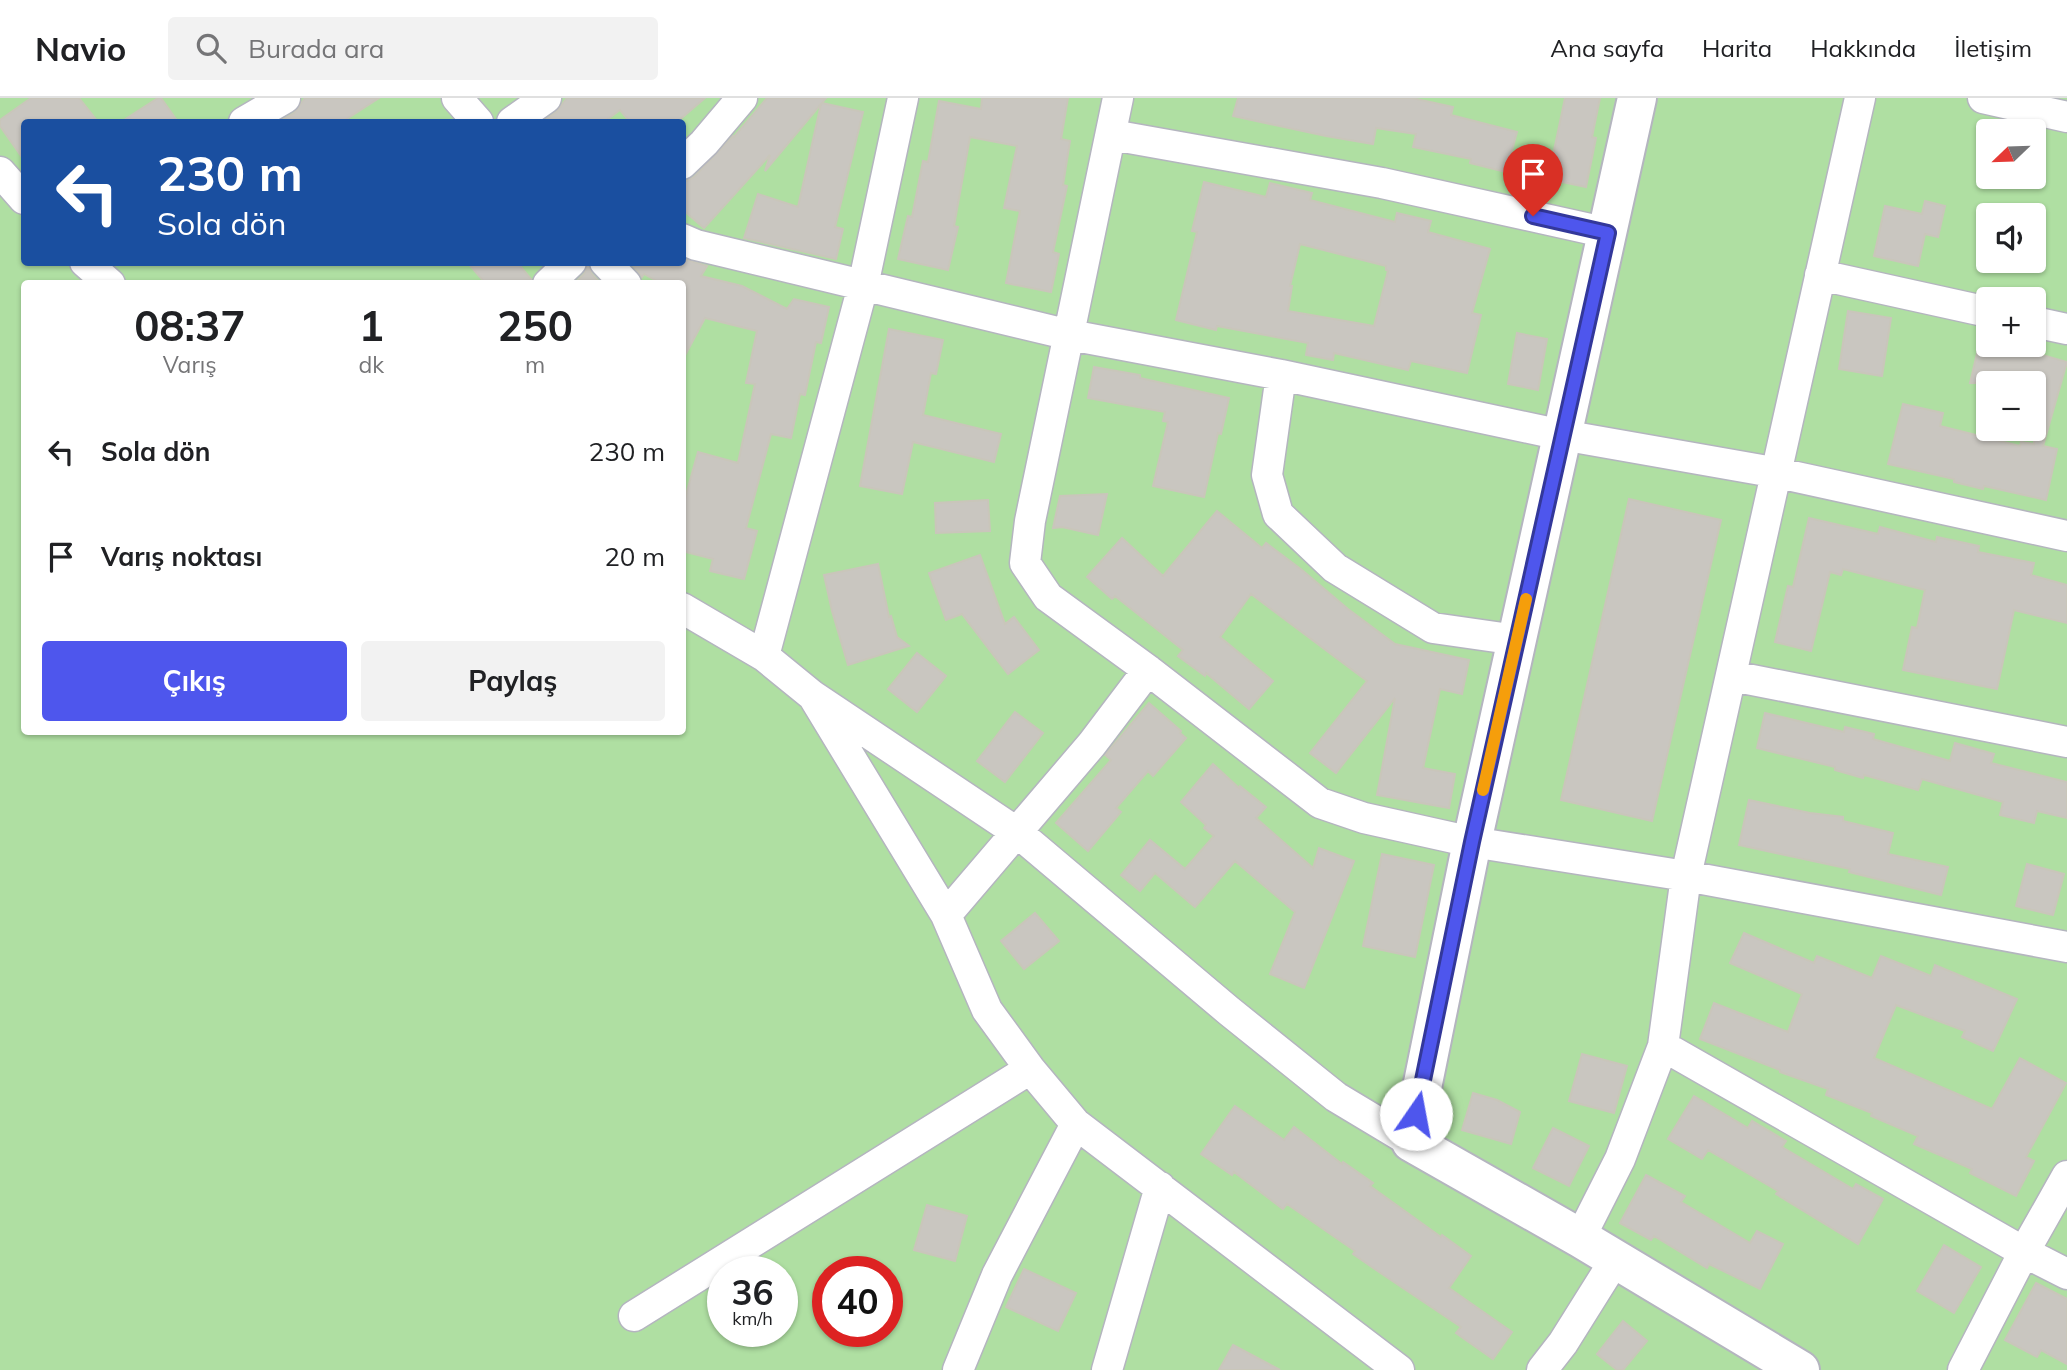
<!DOCTYPE html>
<html lang="tr">
<head>
<meta charset="utf-8">
<style>
  body { margin:0; font-family:Mulish,sans-serif; background:#f2f2f2; color:#202124; height:100vh; display:flex; flex-direction:column; font-size:26px; white-space:nowrap }
  * { box-sizing:border-box; margin:0 }
  p { font-size:23px; color:#757577 }
  .icon { flex:none; width:38px; height:38px; fill:none; stroke:currentColor; stroke-width:2; stroke-linecap:round; stroke-linejoin:round }
  .map { position:relative; flex:1; overflow:hidden }
  .drawer { position:absolute; left:21px; top:182px; width:665px; height:455px; display:flex; flex-direction:column; background:#fff; border-radius:7px; box-shadow:0 2px 5px #0004 }
  .drawer>* { flex:none }
  .guide { position:absolute; left:21px; top:21px; width:665px; height:147px; border-radius:7px; box-shadow:0 2px 5px #0004; background:#1a4fa0; color:#fff; overflow:hidden }
  .needle { width:46px; rotate:247deg }
  .fabs { position:absolute; left:1976px; top:21px; display:grid; gap:14px }
  .fabs a { display:grid; place-items:center; width:70px; height:70px; border-radius:7px; background:#fff; box-shadow:0 2px 5px #0004; font-size:35px }
  .speed { position:absolute; left:707px; top:1158px; display:flex; gap:14px; font-size:35px; font-weight:700; text-align:center }
  .speed>* { display:grid; place-content:center; width:91px; height:91px; border-radius:50%; background:#fff; box-shadow:0 2px 5px #0004; line-height:1 }
  .speed small { font-size:18px; font-weight:400 }
  .speed .limit { border:10px solid #d22; background:#fff; color:#111 }
  .pin { position:absolute; display:grid; place-items:center; width:60px; height:60px; color:#fff; margin:-72px -30px; border-radius:50% 50% 50% 0; rotate:-45deg; box-shadow:0 0 7px #0007 }
  .pin .icon { rotate:45deg }
  .me { position:absolute; width:77px; margin:-38px; rotate:12deg; stroke-linejoin:round; filter:drop-shadow(0 0 5px #0008) }
  .turn { display:flex; align-items:center; gap:24px; height:147px; padding:0 21px; font-size:32px }
  .turn .icon { width:91px; height:91px; stroke-width:2.5 }
  .turn b { display:block; font-size:49px; line-height:60px }
  .eta { display:flex; justify-content:space-evenly; align-items:center; height:119px; text-align:center }
  .eta b { font-size:42px; font-weight:700; line-height:49px }
  .primary-button { display:flex; gap:14px; margin-top:auto; padding:14px 21px }
  .primary-button a { flex:1; height:80px; border-radius:7px; background:#4e56ed; color:#fff; font-size:28px; font-weight:700; line-height:80px; text-align:center }
  .primary-button a+a { background:#f2f2f2; color:#202124 }
  ul { padding:0; list-style:none }
  li { display:flex; align-items:center; gap:21px; height:105px; padding:0 21px }
  li div { flex:1 }
  li b { display:block; font-size:26px }
  li em { font-style:normal }
  header { display:flex; align-items:center; gap:42px; box-sizing:border-box; height:98px; padding:0 35px; background:#fff; border-bottom:2px solid #e0e0e0 }
  header strong { font-size:33px }
  nav { display:flex; gap:38px; margin-inline-start:auto; font-size:24px }
  .search { width:490px; height:63px; background:#f2f2f2; display:flex; align-items:center; gap:18px; box-sizing:border-box; padding:0 24px; border-radius:7px; color:#757577; font-size:26px }
  .map>svg:first-child { display:block }
  .green { fill:#afdfa2; fill-rule:evenodd }
  .building { fill:#c9c6c0; stroke:#c9c6ba; stroke-width:2; fill-rule:evenodd }
  .lines { fill:none; stroke-linecap:round; stroke-linejoin:round }
  .street-casing { stroke:#b4b5bf; stroke-width:33 }
  .secondary-casing { stroke:#b4b5bf; stroke-width:42 }
  .street { stroke:#fff; stroke-width:30 }
  .secondary { stroke:#fff; stroke-width:38 }
  .route-casing { stroke:#33389a; stroke-width:18 }
  .route { stroke:#4e56ed; stroke-width:12 }
  .slow { stroke:#f59e0b; stroke-width:12 }
</style>
</head>
<body>
<header>
<strong>Navio</strong>
<div class="search"><svg class="icon" aria-label="search" viewBox="0 0 24 24"><circle cx="10" cy="10" r="6"/><path d="M15 15l6 6"/></svg>Burada ara</div>
<nav><a>Ana sayfa</a><a>Harita</a><a>Hakkında</a><a>İletişim</a></nav>
</header>
<div class="map">
<svg width="2067" height="1272" viewBox="0 0 2067 1272">
  <rect width="100%" height="100%" fill="#edeae1"/>
  <path class="green" d="M0,0H2067V1272H0ZM24,24H682V164H24ZM1988,33H2034V79H1988ZM1988,117H2034V163H1988ZM24,186H682V634H24ZM1988,201H2034V247H1988ZM1988,285H2034V331H1988ZM723,1174H782V1234H723ZM828,1174H887V1234H828Z"/>
  <path class="building" d="M31,0H79L98,24H24V62L0,28V22Z
    M158,0H161L178,24H121Z
    M305,0H379L342,24H278L294,15Z
    M567,0H705L677,24H630L620,12L604,24H542L556,14Z
    M767,0H826L822,5L863,14L835,129L843,131L836,161L744,140L758,96L798,109L821,6L765,73L770,57L704,130L682,111V85L694,79L733,38L734,39Z
    M982,0H1068L1061,41L1070,43L1063,87L1067,88L1053,154L1059,156L1051,194L1006,185L1020,113L1004,110L1017,48L970,39L954,128L958,129L948,172L898,161L908,118L912,119L923,63L928,64L939,3L981,11Z
    M1238,0H1412L1453,9L1451,17L1517,34L1506,74L1470,65L1471,61L1413,49L1416,36L1376,30L1373,46L1326,38L1233,18Z
    M1565,0H1600L1592,39L1596,40L1586,89L1548,81Z
    M1204,84L1266,99L1270,85L1312,95L1310,102L1395,124L1397,115L1431,123L1428,134L1490,151L1472,215L1481,217L1467,275L1411,263L1408,272L1334,255L1333,262L1306,257L1308,245L1217,228L1216,232L1176,222L1197,134L1192,133ZM1300,146L1386,168V172L1388,173L1374,228L1288,213L1292,188H1290Z
    M1925,103L1945,108L1938,139L1925,136L1918,168L1874,158L1885,108L1922,116Z
    M682,160L707,168L701,178L742,188L787,211L794,201L829,209L821,245L816,244L805,297L800,296L791,340L771,336L746,430L757,433L744,481L710,473L713,461L682,453V411L698,354L738,365L755,286L746,285L757,233L705,220L682,263V186H662L644,176L642,179L630,164H682Z
    M467,164H517L531,181V186H486Z
    M588,165L592,176L601,186H574L584,176Z
    M1848,213L1891,220L1882,278L1839,271Z
    M889,231L943,242L936,276L931,275L923,317L1001,336L994,364L913,344L902,396L860,388Z
    M1517,235L1547,241L1538,292L1508,286Z
    M1979,247H2007L2067,264L2043,348L2057,351L2046,402L1984,388L1983,391L1954,384V381L1888,366L1903,306L1943,315L1940,328L2020,348L2021,344L2034,346V285H1970Z
    M1094,269L1140,277V280L1229,300L1221,336L1218,335L1204,399L1153,388L1168,324L1163,323L1165,314L1088,300Z
    M1107,396L1098,437L1062,429L1053,430L1060,398Z
    M1629,401L1721,422L1652,723L1561,702Z
    M988,402L990,433L936,435L935,405Z
    M1217,413L1262,450L1266,445L1302,472L1348,511L1395,546L1469,562L1462,596L1440,591L1423,670L1455,676L1449,710L1377,697L1395,600L1336,675L1310,655L1367,583L1251,496L1220,539L1273,583L1249,611L1206,575L1205,578L1178,558L1183,552L1115,498L1112,501L1087,479L1122,440L1163,478Z
    M1809,420L1878,436L1880,429L1936,444L1937,439L1979,448L1978,454L2034,465L2031,477L2067,487V525L2014,512L1997,591L1903,572L1912,529L1917,530L1925,492L1843,471L1841,477L1830,474L1811,553L1775,544L1788,488L1793,489Z
    M980,457L1005,526L1014,519L1039,552L1008,576L962,516L946,522L929,475Z
    M878,466L889,519L891,518L897,539L909,548L848,567L832,513L824,477Z
    M917,555L946,578L917,614L888,591Z
    M1149,605L1181,633L1180,635L1186,640L1153,678L1148,673L1116,710L1121,714L1088,753L1056,725L1111,662L1105,657Z
    M1015,614L1043,635L1005,684L977,663Z
    M1765,615L1844,634L1845,629L1874,636L1873,641L1950,663L1955,645L1994,656L1991,665L2067,684V720L2037,713L2034,725L2000,717L2003,704L1922,681L1918,692L1864,677L1863,680L1835,672V669L1757,650Z
    M1213,666L1239,690L1240,688L1266,709L1256,720L1313,770L1319,750L1354,763L1304,890L1270,876L1295,814L1235,763L1195,809L1155,775L1140,793L1121,777L1150,742L1185,771L1214,738L1204,730L1206,727L1181,704Z
    M1749,702L1810,715L1843,719V723L1893,735L1888,756L1948,769L1941,797L1849,774L1850,771L1739,747Z
    M1382,756L1434,767L1415,859L1363,848Z
    M2027,766L2064,776L2053,817L2016,808Z
    M1035,815L1059,843L1024,871L1001,843Z
    M1744,835L1814,865L1817,858L1872,880L1881,858L1931,878L1935,867L2017,901L1993,953L1962,939L1965,933L1896,907L1874,960L1992,1011L2020,960L2066,985L2026,1059L2034,1063L2016,1098L1970,1075L1972,1071L1914,1046L1918,1038L1871,1018L1872,1015L1826,997L1828,991L1780,974V972L1700,941L1714,905L1788,934L1802,896L1730,865Z
    M1582,956L1627,968L1614,1015L1569,1003Z
    M1473,995L1497,1002L1520,1014L1511,1046L1462,1032Z
    M1694,998L1748,1030L1752,1023L1786,1043L1782,1049L1853,1091L1856,1086L1883,1101L1858,1146L1776,1096L1778,1093L1708,1052L1702,1061L1668,1041Z
    M1235,1008L1284,1042L1294,1029L1342,1066L1343,1064L1373,1085L1370,1088L1441,1139L1442,1137L1471,1158L1449,1190L1512,1234L1493,1261L1456,1235L1461,1229L1382,1176L1353,1156L1355,1153L1287,1106L1283,1111L1234,1074L1232,1077L1201,1056Z
    M1553,1030L1589,1048L1569,1088L1533,1070Z
    M1646,1077L1685,1098L1681,1104L1750,1145L1757,1133L1783,1146L1760,1191L1709,1166L1707,1170L1654,1138L1651,1142L1620,1125Z
    M927,1107L967,1118L955,1163L914,1152Z
    M1944,1147L1981,1169L1954,1215L1917,1193Z
    M1024,1171L1076,1195L1058,1233L1006,1209Z
    M2036,1185L2067,1201V1266L2041,1252L2037,1259L2005,1242Z
    M1623,1223L1647,1243L1623,1272H1617L1597,1256Z
    M1233,1247L1280,1272H1219Z"/>
  <g class="lines">
    <defs>
      <path id="street" d="M457,0L478,24
        M1118,0L1030,423L1025,465L1048,499L1148,572L1320,705L1364,720L1472,744L1686,778L2067,849
        M1983,0L2067,19
        M244,24L285,0
        M512,24L546,0
        M1112,37L1382,85L1608,135
        M682,66L704,45L742,0
        M0,74L24,101
        M682,141L696,147L1070,237L1281,277L1562,337L1778,375L2067,438
        M85,164L110,186
        M605,164L626,186
        M1820,177L1988,214
        M548,186L571,164
        M2034,224L2067,231
        M1281,277L1267,377L1278,416L1335,470L1433,530L1517,542
        M682,510L764,558L813,598L1018,735L1229,913L1336,999L1411,1044
        M764,558L863,188L903,0
        M1732,578L2067,644
        M813,598L946,817L987,912L1030,971L1076,1026L1399,1272
        M946,817L1092,646L1148,572
        M1663,948L2024,1154L2067,1176
        M1580,1140L1620,1061L1663,948L1686,778L1860,0
        M634,1218L1030,971
        M958,1272L997,1177L1076,1026
        M1107,1272L1160,1089
        M1542,1272L1563,1245L1615,1162
        M1963,1272L2024,1154L2067,1078"/>
      <path id="secondary" d="M1637,0L1472,744L1411,1044L1580,1140L1800,1272"/>
    </defs>
    <use href="#street" class="street-casing"/>
    <use href="#secondary" class="secondary-casing"/>
    <use href="#street" class="street"/>
    <use href="#secondary" class="secondary"/>
  </g>
  <g class="lines">
    <defs>
      <path id="route" d="M1416,1016L1472,744L1608,135L1533,118"/>
    </defs>
    <use href="#route" class="route-casing"/>
    <use href="#route" class="route"/>
    <path class="slow" d="M1483,692L1526,501"/>
  </g>
</svg>
<div class="fabs">
<a><svg class="needle" viewBox="-14 -14 28 28"><path d="M0-13l5 13h-10z" fill="#e53935"/><path d="M0 13l5-13h-10z" fill="#757577"/></svg></a>
<a><svg class="icon" aria-label="sound" viewBox="0 0 24 24"><path d="M4 9h4l5-4v14l-5-4H4zM17 9q2 3 0 6"/></svg></a>
<a>+</a>
<a>−</a>
</div>
<div class="speed"><div>36<small>km/h</small></div><div class="limit">40</div></div>
<div class="pin" style="left:1533px;top:118px;background:#d93025"><svg class="icon" aria-label="arrive" viewBox="0 0 24 24"><path d="M6 21V4h12l-3 4 3 4H6"/></svg></div>
<svg class="me" style="left:1416px;top:1016px" viewBox="-20 -20 40 40"><circle r="19" fill="#fff"/><path d="M0-13L10 11 0 6-10 11z" fill="#4e56ed"/></svg>
<div class="guide">
<div class="turn"><svg class="icon" aria-label="left" viewBox="0 0 24 24"><path d="M17 20v-9H6M10 6l-5 5 5 5"/></svg><div><b>230 m</b>Sola dön</div></div>
</div>
<section class="drawer">
<div class="eta">
<div><b>08:37</b><p>Varış</p></div>
<div><b>1</b><p>dk</p></div>
<div><b>250</b><p>m</p></div>
</div>
<ul>
<li><svg class="icon" aria-label="left" viewBox="0 0 24 24"><path d="M17 20v-9H6M10 6l-5 5 5 5"/></svg><div><b>Sola dön</b></div><em>230 m</em></li>
<li><svg class="icon" aria-label="arrive" viewBox="0 0 24 24"><path d="M6 21V4h12l-3 4 3 4H6"/></svg><div><b>Varış noktası</b></div><em>20 m</em></li>
</ul>
<div class="primary-button"><a>Çıkış</a><a>Paylaş</a></div>
</section>
</div>
</body>
</html>
